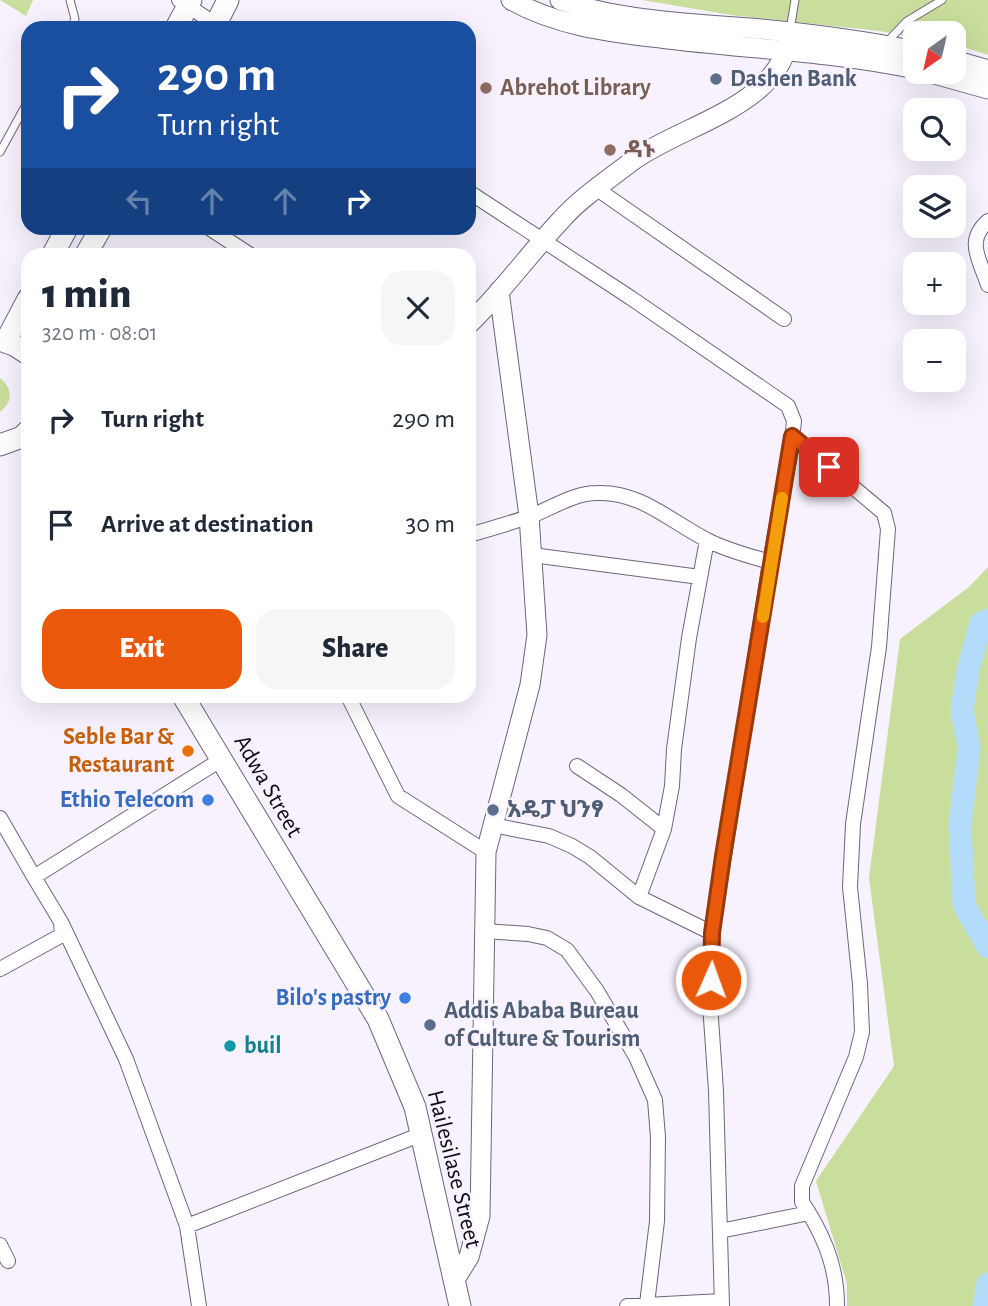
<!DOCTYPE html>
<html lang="en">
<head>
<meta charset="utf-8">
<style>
  body { margin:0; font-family:"Alegreya Sans","Noto Sans Ethiopic",sans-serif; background:#f6f6f7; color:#1f2937; height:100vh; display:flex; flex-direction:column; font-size:26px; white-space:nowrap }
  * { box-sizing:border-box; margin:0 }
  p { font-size:23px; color:#747a83 }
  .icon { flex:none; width:38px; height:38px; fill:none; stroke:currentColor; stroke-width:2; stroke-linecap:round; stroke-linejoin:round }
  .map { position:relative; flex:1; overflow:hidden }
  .side { position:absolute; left:21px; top:248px; width:455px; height:455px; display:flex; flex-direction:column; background:#fff; border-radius:21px; box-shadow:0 7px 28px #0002 }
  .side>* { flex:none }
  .top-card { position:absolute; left:21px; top:21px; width:455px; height:214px; border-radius:21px; box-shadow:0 7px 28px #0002; background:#1a4fa0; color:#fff; overflow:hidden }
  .needle { width:46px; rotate:214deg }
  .buttons { position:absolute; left:903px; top:21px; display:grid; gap:14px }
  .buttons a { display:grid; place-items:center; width:63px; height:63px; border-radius:14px; background:#fff; box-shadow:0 7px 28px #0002; font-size:35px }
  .pin { position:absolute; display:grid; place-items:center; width:60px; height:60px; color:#fff; margin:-30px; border-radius:14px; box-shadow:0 4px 10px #0006 }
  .me { position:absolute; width:77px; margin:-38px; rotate:2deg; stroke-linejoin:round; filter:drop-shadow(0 0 5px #0008) }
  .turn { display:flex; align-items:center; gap:24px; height:147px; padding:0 21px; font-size:32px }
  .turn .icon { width:91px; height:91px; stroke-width:2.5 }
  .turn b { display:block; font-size:49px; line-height:60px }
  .lanes { display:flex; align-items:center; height:66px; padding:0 21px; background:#0003; justify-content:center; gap:35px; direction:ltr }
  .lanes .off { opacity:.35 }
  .round { display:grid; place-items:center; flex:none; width:74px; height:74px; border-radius:21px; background:#f6f6f7 }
  .summary { display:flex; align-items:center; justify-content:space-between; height:119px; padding:0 21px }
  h1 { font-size:42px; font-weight:800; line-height:52px }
  .button { display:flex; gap:14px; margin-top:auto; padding:14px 21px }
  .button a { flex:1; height:80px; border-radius:21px; background:#ea580c; color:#fff; font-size:28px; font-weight:800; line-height:80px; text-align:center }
  .button a+a { background:#f6f6f7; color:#1f2937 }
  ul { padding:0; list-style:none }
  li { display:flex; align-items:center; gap:21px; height:105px; padding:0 21px }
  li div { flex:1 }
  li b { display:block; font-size:26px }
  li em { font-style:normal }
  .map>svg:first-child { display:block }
  .green { fill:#c9de9c }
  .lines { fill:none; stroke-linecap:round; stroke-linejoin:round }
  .river { stroke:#b2dcf9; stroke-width:23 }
  .lane-casing { stroke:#6e657e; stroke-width:9 }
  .street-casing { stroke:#6e657e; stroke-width:16 }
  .secondary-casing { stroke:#6e657e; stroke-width:21 }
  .primary-casing { stroke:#6e657e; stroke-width:23 }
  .lane { stroke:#fff; stroke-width:7 }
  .street { stroke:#fff; stroke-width:14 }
  .secondary { stroke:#fff; stroke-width:19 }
  .primary { stroke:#fff; stroke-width:21 }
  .route-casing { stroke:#983908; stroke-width:18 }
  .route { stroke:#ea580c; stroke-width:12 }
  .slow { stroke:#f59e0b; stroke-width:12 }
  .service-dot { fill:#5c6f8a; stroke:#f7f2fe; stroke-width:2.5 }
  .education-dot { fill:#8d6e63; stroke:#f7f2fe; stroke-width:2.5 }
  .food-dot { fill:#e8710a; stroke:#f7f2fe; stroke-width:2.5 }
  .shop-dot { fill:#3f7fe0; stroke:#f7f2fe; stroke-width:2.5 }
  .culture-dot { fill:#0f9aa8; stroke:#f7f2fe; stroke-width:2.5 }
  .labels { text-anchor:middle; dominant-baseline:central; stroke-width:5; stroke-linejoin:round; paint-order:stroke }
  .service-label { font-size:24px; font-weight:bold; fill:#4e5e75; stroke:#f7f2fe; text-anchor:start }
  .education-label { font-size:24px; font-weight:bold; fill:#785e54; stroke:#f7f2fe; text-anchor:start }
  .food-label { font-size:24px; font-weight:bold; fill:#c56008; stroke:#f7f2fe; text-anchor:end }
  .street-label { font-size:24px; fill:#0e0b14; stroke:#f7f2fe }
  .shop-label { font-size:24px; font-weight:bold; fill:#366cbe; stroke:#f7f2fe; text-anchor:end }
  .culture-label { font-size:24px; font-weight:bold; fill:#0d838f; stroke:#f7f2fe; text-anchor:start }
</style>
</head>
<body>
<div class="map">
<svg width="988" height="1306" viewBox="0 0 988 1306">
  <rect width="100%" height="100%" fill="#f7f2fe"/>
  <path class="green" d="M0,0H33L26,16Z
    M642,0H988V55L954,44V33H915V37L879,31L731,15Z
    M0,378C13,388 13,402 0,412Z
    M988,567V1306H847V1284L816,1181L894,1066L869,878L900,639L969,587Z"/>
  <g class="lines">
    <path class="river" d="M988,620L981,623L968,670L962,711L969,748L960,825L964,905L988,947
      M984,1306L988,1284"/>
    <defs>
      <path id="lane" d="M70,0L75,19L71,28
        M790,30L795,0
        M887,42L907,21L942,0
        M0,152L28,101"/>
      <path id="street" d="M179,0L221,28
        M597,189L784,319
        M469,192L631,298L788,406L794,421L791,449L770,562L712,933L710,1004L716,1091L722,1306
        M988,221C965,241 980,260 988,285
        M209,228L252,256
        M469,535C490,529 511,523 531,516C552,508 574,493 597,493C641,491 672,523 709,541C729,551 750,556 770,562
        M532,555L700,577
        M348,696L398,796L486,852
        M577,766L621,795L664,829
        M0,818L34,877L222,759
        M492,825L549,836L572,846L590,857L639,897L712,933
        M639,897L664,829L672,786L674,749L689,638L707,540
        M61,922L126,1059L187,1226
        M484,931L528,934L547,938L567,950L597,991L636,1057L655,1100L658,1137L657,1221L647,1304
        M0,969L62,935L61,922L34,877
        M809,1213C827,1243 837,1271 837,1306
        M720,1231L809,1213L802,1202V1186L856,1057L862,1032L860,984L850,887L853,824L879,647L888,529L884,513L792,436
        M0,1245L8,1261
        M199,1306L187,1226L422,1134
        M627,1306L722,1301"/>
      <path id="secondary" d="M511,0C557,26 609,32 660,38C745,49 831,51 915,69
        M560,0C616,20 691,24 750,28C805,33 861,40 915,51
        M954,60L988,70
        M927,72L988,89
        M469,324C502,292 529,254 561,220C579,199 609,179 631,162C681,124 783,107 790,32
        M454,1281L469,1257L480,1216L486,852L530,685L537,635L529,516L499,291"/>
      <path id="primary" d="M176,28L191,0
        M214,28L228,0
        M52,256L67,228
        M85,256L101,228
        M0,340L14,345L28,354
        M6,341L28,299
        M0,445L22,437L28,431
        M183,696L378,1019L415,1107L460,1306"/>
    </defs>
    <use href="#lane" class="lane-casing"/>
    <use href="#street" class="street-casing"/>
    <use href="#secondary" class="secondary-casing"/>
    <use href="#primary" class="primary-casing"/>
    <use href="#lane" class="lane"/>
    <use href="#street" class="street"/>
    <use href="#secondary" class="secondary"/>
    <use href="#primary" class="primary"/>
  </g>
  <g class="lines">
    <defs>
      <path id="route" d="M711,980L712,933L723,856L792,436L829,467"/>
    </defs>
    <use href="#route" class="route-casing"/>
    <use href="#route" class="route"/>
    <path class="slow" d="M763,617L782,498"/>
  </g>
  <g class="service-dot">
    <circle cx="716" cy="79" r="7"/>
    <circle cx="493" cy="810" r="7"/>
    <circle cx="430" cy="1025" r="7"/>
  </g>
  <g class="education-dot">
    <circle cx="486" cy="88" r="7"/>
    <circle cx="610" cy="150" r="7"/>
  </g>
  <circle class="food-dot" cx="188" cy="751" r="7"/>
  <g class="shop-dot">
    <circle cx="208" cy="800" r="7"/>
    <circle cx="405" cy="998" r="7"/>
  </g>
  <circle class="culture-dot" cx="230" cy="1046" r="7"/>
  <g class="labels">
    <g class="service-label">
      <text x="730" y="79">Dashen Bank</text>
      <text x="507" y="810">አዴፓ ህንፃ</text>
      <text x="444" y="1011">Addis Ababa Bureau<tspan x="444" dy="28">of Culture &amp; Tourism</tspan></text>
    </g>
    <g class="education-label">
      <text x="500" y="88">Abrehot Library</text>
      <text x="624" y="150">ዳኑ</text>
    </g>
    <g class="food-label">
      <text x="174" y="737">Seble Bar &amp;<tspan x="174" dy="28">Restaurant</tspan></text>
    </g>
    <g class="street-label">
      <text transform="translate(268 786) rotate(60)">Adwa Street</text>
      <text transform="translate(454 1169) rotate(76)">Hailesilase Street</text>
    </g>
    <g class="shop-label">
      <text x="194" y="800">Ethio Telecom</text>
      <text x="391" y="998">Bilo's pastry</text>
    </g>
    <g class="culture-label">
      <text x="244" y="1046">buil</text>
    </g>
  </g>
</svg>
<div class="buttons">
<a><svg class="needle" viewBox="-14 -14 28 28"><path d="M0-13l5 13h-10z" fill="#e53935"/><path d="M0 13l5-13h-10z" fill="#747a83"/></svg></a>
<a><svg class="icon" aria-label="search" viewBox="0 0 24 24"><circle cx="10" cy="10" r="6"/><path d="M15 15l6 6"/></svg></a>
<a><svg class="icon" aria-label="layers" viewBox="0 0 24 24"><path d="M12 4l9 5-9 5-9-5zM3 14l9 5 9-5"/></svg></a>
<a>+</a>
<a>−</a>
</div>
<div class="pin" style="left:829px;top:467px;background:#d93025"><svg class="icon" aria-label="arrive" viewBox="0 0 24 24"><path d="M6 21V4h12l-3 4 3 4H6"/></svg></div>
<svg class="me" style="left:711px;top:980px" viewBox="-20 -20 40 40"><circle r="17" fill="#ea580c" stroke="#fff" stroke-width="3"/><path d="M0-11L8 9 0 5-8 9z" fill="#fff"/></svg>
<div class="top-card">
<div class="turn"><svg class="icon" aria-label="right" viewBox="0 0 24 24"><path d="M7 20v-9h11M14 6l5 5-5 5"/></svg><div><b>290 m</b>Turn right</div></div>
<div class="lanes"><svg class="icon off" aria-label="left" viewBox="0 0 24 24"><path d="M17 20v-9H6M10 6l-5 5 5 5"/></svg><svg class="icon off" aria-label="ahead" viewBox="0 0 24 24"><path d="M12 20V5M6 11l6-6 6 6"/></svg><svg class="icon off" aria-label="ahead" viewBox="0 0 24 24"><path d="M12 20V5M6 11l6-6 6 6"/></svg><svg class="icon" aria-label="right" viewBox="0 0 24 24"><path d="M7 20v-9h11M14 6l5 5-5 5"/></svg></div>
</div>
<section class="side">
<div class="summary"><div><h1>1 min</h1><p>320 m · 08:01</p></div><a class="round"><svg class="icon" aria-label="close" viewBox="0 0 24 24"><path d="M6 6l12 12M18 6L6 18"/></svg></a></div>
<ul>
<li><svg class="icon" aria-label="right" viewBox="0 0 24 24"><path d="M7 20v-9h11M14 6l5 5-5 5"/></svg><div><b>Turn right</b></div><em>290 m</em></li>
<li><svg class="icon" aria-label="arrive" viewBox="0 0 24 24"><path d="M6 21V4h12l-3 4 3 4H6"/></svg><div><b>Arrive at destination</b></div><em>30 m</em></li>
</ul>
<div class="button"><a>Exit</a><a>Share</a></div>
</section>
</div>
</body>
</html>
